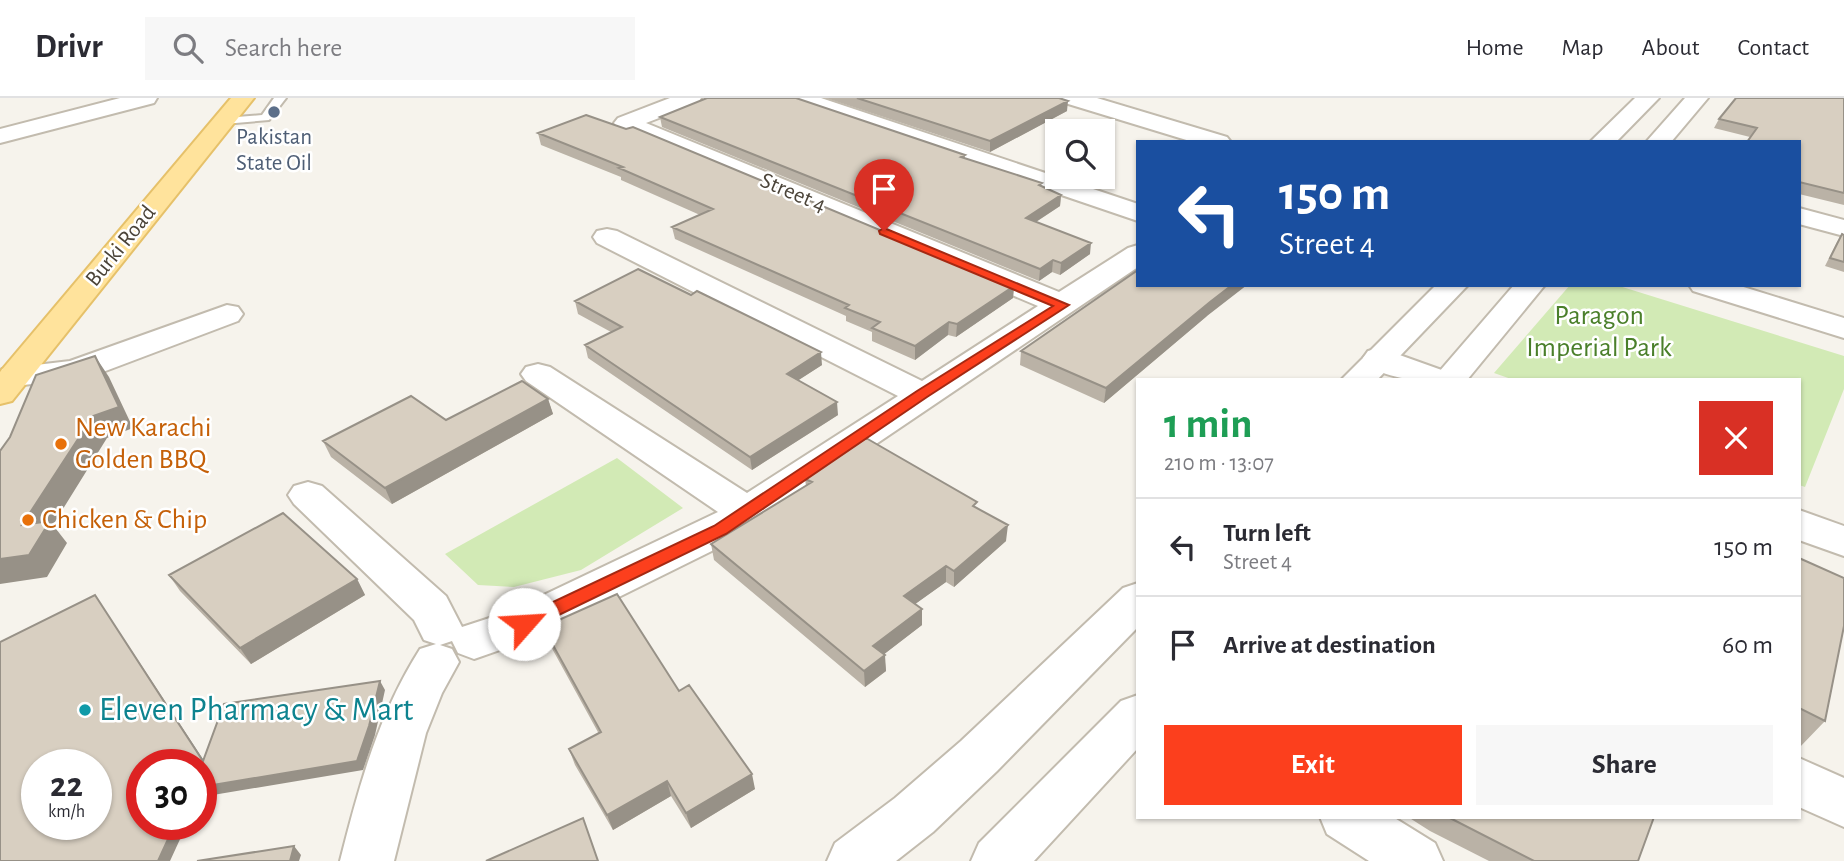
<!DOCTYPE html>
<html lang="en">
<head>
<meta charset="utf-8">
<style>
  body { margin:0; font-family:"Alegreya Sans",sans-serif; background:#f7f7f7; color:#2b2b33; height:100vh; display:flex; flex-direction:column; font-size:26px; white-space:nowrap }
  * { box-sizing:border-box; margin:0 }
  p { font-size:23px; color:#7c7c81 }
  .icon { flex:none; width:38px; height:38px; fill:none; stroke:currentColor; stroke-width:2; stroke-linecap:round; stroke-linejoin:round }
  .map { position:relative; flex:1; overflow:hidden }
  .sheet { position:absolute; left:1136px; top:280px; width:665px; height:441px; display:flex; flex-direction:column; background:#fff; border-radius:0px; box-shadow:0 2px 5px #0004 }
  .sheet>* { flex:none }
  .banner { position:absolute; left:1136px; top:42px; width:665px; height:147px; border-radius:0px; box-shadow:0 2px 5px #0004; background:#1a4fa0; color:#fff; overflow:hidden }
  .controls { position:absolute; left:1045px; top:21px; display:grid; gap:14px }
  .controls a { display:grid; place-items:center; width:70px; height:70px; border-radius:0px; background:#fff; box-shadow:0 2px 5px #0004; font-size:35px }
  .speed { position:absolute; left:21px; top:651px; display:flex; gap:14px; font-size:35px; font-weight:700; text-align:center }
  .speed>* { display:grid; place-content:center; width:91px; height:91px; border-radius:50%; background:#fff; box-shadow:0 2px 5px #0004; line-height:1 }
  .speed small { font-size:18px; font-weight:400 }
  .speed .limit { border:10px solid #d22; background:#fff; color:#111 }
  .pin { position:absolute; display:grid; place-items:center; width:60px; height:60px; color:#fff; margin:-72px -30px; border-radius:50% 50% 50% 0; rotate:-45deg; box-shadow:0 0 7px #0007 }
  .pin .icon { rotate:45deg }
  .me { position:absolute; width:77px; margin:-38px; rotate:64deg; stroke-linejoin:round; filter:drop-shadow(0 0 5px #0008) }
  .turn { display:flex; align-items:center; gap:24px; height:147px; padding:0 28px; font-size:32px }
  .turn .icon { width:91px; height:91px; stroke-width:2.5 }
  .turn b { display:block; font-size:49px; line-height:60px }
  .round { display:grid; place-items:center; flex:none; width:74px; height:74px; border-radius:0px; background:#f7f7f7 }
  .overview { display:flex; align-items:center; justify-content:space-between; height:119px; padding:0 28px }
  h1 { font-size:42px; font-weight:700; line-height:52px; color:#1e9e55 }
  .primary-button { display:flex; gap:14px; margin-top:auto; padding:14px 28px }
  .primary-button a { flex:1; height:80px; border-radius:0px; background:#fc3f1d; color:#fff; font-size:28px; font-weight:700; line-height:80px; text-align:center }
  .primary-button a+a { background:#f7f7f7; color:#2b2b33 }
  ul { padding:0; list-style:none }
  li { display:flex; align-items:center; gap:21px; height:98px; padding:0 28px; border-top:2px solid #e1e1e2 }
  li div { flex:1 }
  li b { display:block; font-size:26px }
  li em { font-style:normal }
  header { display:flex; align-items:center; gap:42px; box-sizing:border-box; height:98px; padding:0 35px; background:#fff; border-bottom:2px solid #e1e1e2 }
  header strong { font-size:33px }
  nav { display:flex; gap:38px; margin-inline-start:auto; font-size:24px }
  .search { width:490px; height:63px; background:#f7f7f7; display:flex; align-items:center; gap:18px; box-sizing:border-box; padding:0 24px; border-radius:0px; color:#7c7c81; font-size:26px }
  .map>svg:first-child { display:block }
  .green { fill:#d2eab5 }
  .lines { fill:none; stroke-linecap:round; stroke-linejoin:round }
  .service-casing { stroke:#c2bbae; stroke-width:4 }
  .minor-casing { stroke:#c2bbae; stroke-width:4 }
  .tertiary-casing { stroke:#c2bbae; stroke-width:4 }
  .primary-casing { stroke:#e6c16a; stroke-width:4 }
  .service { fill:#fff; fill-rule:evenodd }
  .minor { fill:#fff; fill-rule:evenodd }
  .tertiary { fill:#fff; fill-rule:evenodd }
  .primary { fill:#ffe39c; fill-rule:evenodd }
  .wall { fill:#bab2a6 }
  .shaded-wall { fill:#979187 }
  .building { fill:#d8cfc1; stroke:#979187; stroke-width:2; fill-rule:evenodd }
  .route { fill:#fc3f1d; stroke:#a42913; stroke-width:2 }
  .service-dot { fill:#5c6f8a; stroke:#fff; stroke-width:2.5 }
  .food-dot { fill:#e8710a; stroke:#fff; stroke-width:2.5 }
  .culture-dot { fill:#0f9aa8; stroke:#fff; stroke-width:2.5 }
  .labels { text-anchor:middle; dominant-baseline:central; stroke-width:5; stroke-linejoin:round; paint-order:stroke }
  .far-service-label { font-size:23px; fill:#4e5e75; stroke:#fff }
  .far-street-label { font-size:23px; fill:#4b4439; stroke:#fff }
  .park-label { font-size:28px; fill:#4a7f2a; stroke:#fff }
  .food-label { font-size:28px; fill:#c56008; stroke:#fff; text-anchor:start }
  .near-culture-label { font-size:33px; fill:#0d838f; stroke:#fff; text-anchor:start }
</style>
</head>
<body>
<header>
<strong>Drivr</strong>
<div class="search"><svg class="icon" aria-label="search" viewBox="0 0 24 24"><circle cx="10" cy="10" r="6"/><path d="M15 15l6 6"/></svg>Search here</div>
<nav><a>Home</a><a>Map</a><a>About</a><a>Contact</a></nav>
</header>
<div class="map">
<svg width="1844" height="763" viewBox="0 0 1844 763">
  <rect width="100%" height="100%" fill="#f6f3ec"/>
  <path class="green" d="M1570,187H1616L1844,258V291L1805,389L1799,387V282H1514L1494,275Z
    M617,360L683,410L581,472L514,489L478,487L445,456Z"/>
  <g class="lines">
    <defs>
      <path id="service" d="M274,0H286L269,22L224,26L218,23L224,20L262,17Z"/>
      <path id="minor" d="M120,0H157L154,5L0,45V31Z
        M670,0H701L698,5L646,25L1059,194L1128,150L1138,147V169L734,442L540,538L474,561L458,555L452,543L440,547L452,551L459,564L442,595L426,635L394,763H340C359,688 378,617 420,551L436,546L424,542L414,522L294,406L288,397L294,388L308,384L322,388L446,498L462,529L508,514L718,414L526,283L521,276L526,269L538,266L550,269L747,395L898,298L597,145L593,139L597,133L607,131L617,133L922,283L1038,208L618,30L614,25L618,20Z
        M788,0H821L1138,106V123L791,5Z
        M1062,0H1097L1227,39L1231,44H1193L1065,5Z
        M1799,110L1844,122V138L1799,126Z
        M1689,187H1737L1844,220V240L1693,193Z
        M227,207L238,209L243,216L238,223L87,280L14,288L0,282L2,271L70,263Z
        M1380,250L1450,275L1455,282C1428,282 1380,285 1363,260L1368,253Z
        M1799,412L1844,428V458L1799,442Z
        M1799,660L1844,680V729L1799,709Z
        M1320,719H1393L1435,745L1443,763H1369L1327,736Z"/>
      <path id="tertiary" d="M1635,0H1659L1616,44H1590Z
        M1685,0H1708L1671,44H1646Z
        M1436,187H1468L1377,282H1341Z
        M1514,187H1545L1467,282H1432Z
        M1138,485V529L997,673L933,734L896,763H827L835,745L895,700L961,643L1123,490Z
        M1138,597V650L1034,763H971L979,745L1121,603Z"/>
      <path id="primary" d="M231,0H254L12,303L0,306V274Z"/>
    </defs>
    <use href="#service" class="service-casing"/>
    <use href="#minor" class="minor-casing"/>
    <use href="#tertiary" class="tertiary-casing"/>
    <use href="#primary" class="primary-casing"/>
    <use href="#service" class="service"/>
    <use href="#minor" class="minor"/>
    <use href="#tertiary" class="tertiary"/>
    <use href="#primary" class="primary"/>
  </g>
  <path class="wall" d="M826,0H1059L1067,13L990,54Z
    M1844,0V107L1799,96V44L1750,39L1714,30L1719,21Z
    M660,19L965,57V60L1042,88L1061,97L1060,108L1036,124L1090,156L1060,177L1052,174L1039,183L662,29Z
    M538,35L1014,188L1013,200L956,239L948,237L915,262L872,243V234L846,223V218L675,141L672,129L700,117L621,82V79L541,47Z
    M1842,136L1844,137V174L1825,168L1837,144Z
    M575,203L822,267L798,282L838,317L752,372L588,260L585,247L611,234L578,216Z
    M1207,218L1104,305L1020,267L1021,253Z
    M548,301L553,316L392,406L331,359L323,343L446,322Z
    M805,381L977,410L1006,443L954,489L946,484L915,506L922,527L884,556L886,573L865,589L714,462L711,446L806,388Z
    M1799,460L1825,623L1799,650Z
    M169,477L357,481L365,497L251,566L180,493Z
    M543,529L679,593L755,691L691,730L671,698L613,732L575,667L569,651L599,636L549,545Z
    M1408,719H1654L1638,763H1489L1430,733Z"/>
  <path class="shaded-wall" d="M1068,3L1067,13L990,54V43Z
    M1061,97L1060,108L1025,131L1026,120Z
    M1091,145L1090,156L1060,177L1061,165Z
    M1053,162L1052,174L1039,183L1040,171Z
    M1232,187H1247L1207,218L1104,305L1106,290L1210,204Z
    M1014,188L1013,200L956,239L957,226Z
    M949,224L948,237L915,262V248Z
    M821,254L822,267L788,289L787,276Z
    M95,258L109,279L133,330L107,340L53,427L67,445L47,479L0,486V461L22,427Z
    M548,301L553,316L392,406L385,390Z
    M837,304L838,317L752,372L750,359Z
    M1008,427L1006,443L954,489V473Z
    M946,468V484L904,514V498Z
    M357,481L365,497L251,566L240,550Z
    M95,497L172,614L149,627L142,618Z
    M922,511V527L874,564L873,548Z
    M885,557L886,573L865,589L864,573Z
    M380,583L385,592L375,637L363,672L201,699V689Z
    M171,614L178,623L210,672L203,663Z
    M752,676L755,691L691,730L686,715Z
    M667,683L671,698L613,732L607,717Z
    M175,726H187L170,763H158Z
    M294,748L301,757L299,763H290Z"/>
  <path class="building" d="M707,0H796L965,57L961,59L1042,85L1039,87L1061,97L1026,120L1091,145L1061,165L1053,162L1040,171L660,19Z
    M857,0H1059L1068,3L990,43Z
    M1736,0H1844V95L1799,84V44H1747L1757,30L1719,21Z
    M586,17L626,31L633,29L1014,188L957,226L949,224L915,248L872,230L880,224L845,210L849,207L672,129L713,111L619,70L623,69L538,35Z
    M1842,136L1844,137V164L1830,160Z
    M638,171L691,197L697,193L821,254L787,276L837,304L750,359L585,247L622,229L575,203Z
    M1138,172V187H1232L1210,204L1106,290L1021,253Z
    M95,258L119,309L93,318L22,427L50,423L29,457L0,461V353L10,339L36,277Z
    M522,283L548,301L385,390L323,343L411,298L446,322Z
    M866,340L977,404L973,408L1008,427L954,473L946,468L904,498L922,511L873,548L885,557L864,573L711,446L812,384L805,381Z
    M283,415L357,481L240,550L169,477Z
    M1799,460L1844,480V528L1825,623L1799,610Z
    M617,496L679,593L689,587L752,676L686,715L667,683L607,717L569,651L601,634L543,529Z
    M95,497L165,605L142,618L171,614L203,663L224,606L380,583L369,628L357,663L201,689V667H142V726H175L158,763H0V544ZM37,667H96V726H37Z
    M1448,719H1654L1638,763H1534Z
    M583,720L598,763H486Z
    M294,748L290,763H197Z"/>
  <path class="route" d="M884,130L1069,207L927,299L726,436L530,531H517L515,526L517,521L714,428L917,293L1053,208L880,136L879,133Z"/>
  <circle class="service-dot" cx="274" cy="14" r="7"/>
  <g class="food-dot">
    <circle cx="61" cy="346" r="7"/>
    <circle cx="28" cy="422" r="7"/>
  </g>
  <circle class="culture-dot" cx="85" cy="612" r="7"/>
  <g class="labels">
    <g class="far-service-label">
      <text x="274" y="39">Pakistan<tspan x="274" dy="26">State Oil</tspan></text>
    </g>
    <g class="far-street-label">
      <text transform="translate(793 95) rotate(23)">Street 4</text>
      <text transform="translate(121 148) rotate(-51)">Burki Road</text>
    </g>
    <g class="park-label">
      <text x="1599" y="218">Paragon<tspan x="1599" dy="32">Imperial Park</tspan></text>
    </g>
    <g class="food-label">
      <text x="75" y="330">New Karachi<tspan x="75" dy="32">Golden BBQ</tspan></text>
      <text x="42" y="422">Chicken &amp; Chip</text>
    </g>
    <g class="near-culture-label">
      <text x="99" y="612">Eleven Pharmacy &amp; Mart</text>
    </g>
  </g>
</svg>
<div class="controls">
<a><svg class="icon" aria-label="search" viewBox="0 0 24 24"><circle cx="10" cy="10" r="6"/><path d="M15 15l6 6"/></svg></a>
</div>
<div class="speed"><div>22<small>km/h</small></div><div class="limit">30</div></div>
<div class="pin" style="left:884px;top:133px;background:#d93025"><svg class="icon" aria-label="arrive" viewBox="0 0 24 24"><path d="M6 21V4h12l-3 4 3 4H6"/></svg></div>
<svg class="me" style="left:524px;top:526px" viewBox="-20 -20 40 40"><circle r="19" fill="#fff"/><path d="M0-13L10 11 0 6-10 11z" fill="#fc3f1d"/></svg>
<div class="banner">
<div class="turn"><svg class="icon" aria-label="left" viewBox="0 0 24 24"><path d="M17 20v-9H6M10 6l-5 5 5 5"/></svg><div><b>150 m</b>Street 4</div></div>
</div>
<section class="sheet">
<div class="overview"><div><h1>1 min</h1><p>210 m · 13:07</p></div><a class="round" style="background:#d93025;color:#fff"><svg class="icon" aria-label="close" viewBox="0 0 24 24"><path d="M6 6l12 12M18 6L6 18"/></svg></a></div>
<ul>
<li><svg class="icon" aria-label="left" viewBox="0 0 24 24"><path d="M17 20v-9H6M10 6l-5 5 5 5"/></svg><div><b>Turn left</b><p>Street 4</p></div><em>150 m</em></li>
<li><svg class="icon" aria-label="arrive" viewBox="0 0 24 24"><path d="M6 21V4h12l-3 4 3 4H6"/></svg><div><b>Arrive at destination</b></div><em>60 m</em></li>
</ul>
<div class="primary-button"><a>Exit</a><a>Share</a></div>
</section>
</div>
</body>
</html>
